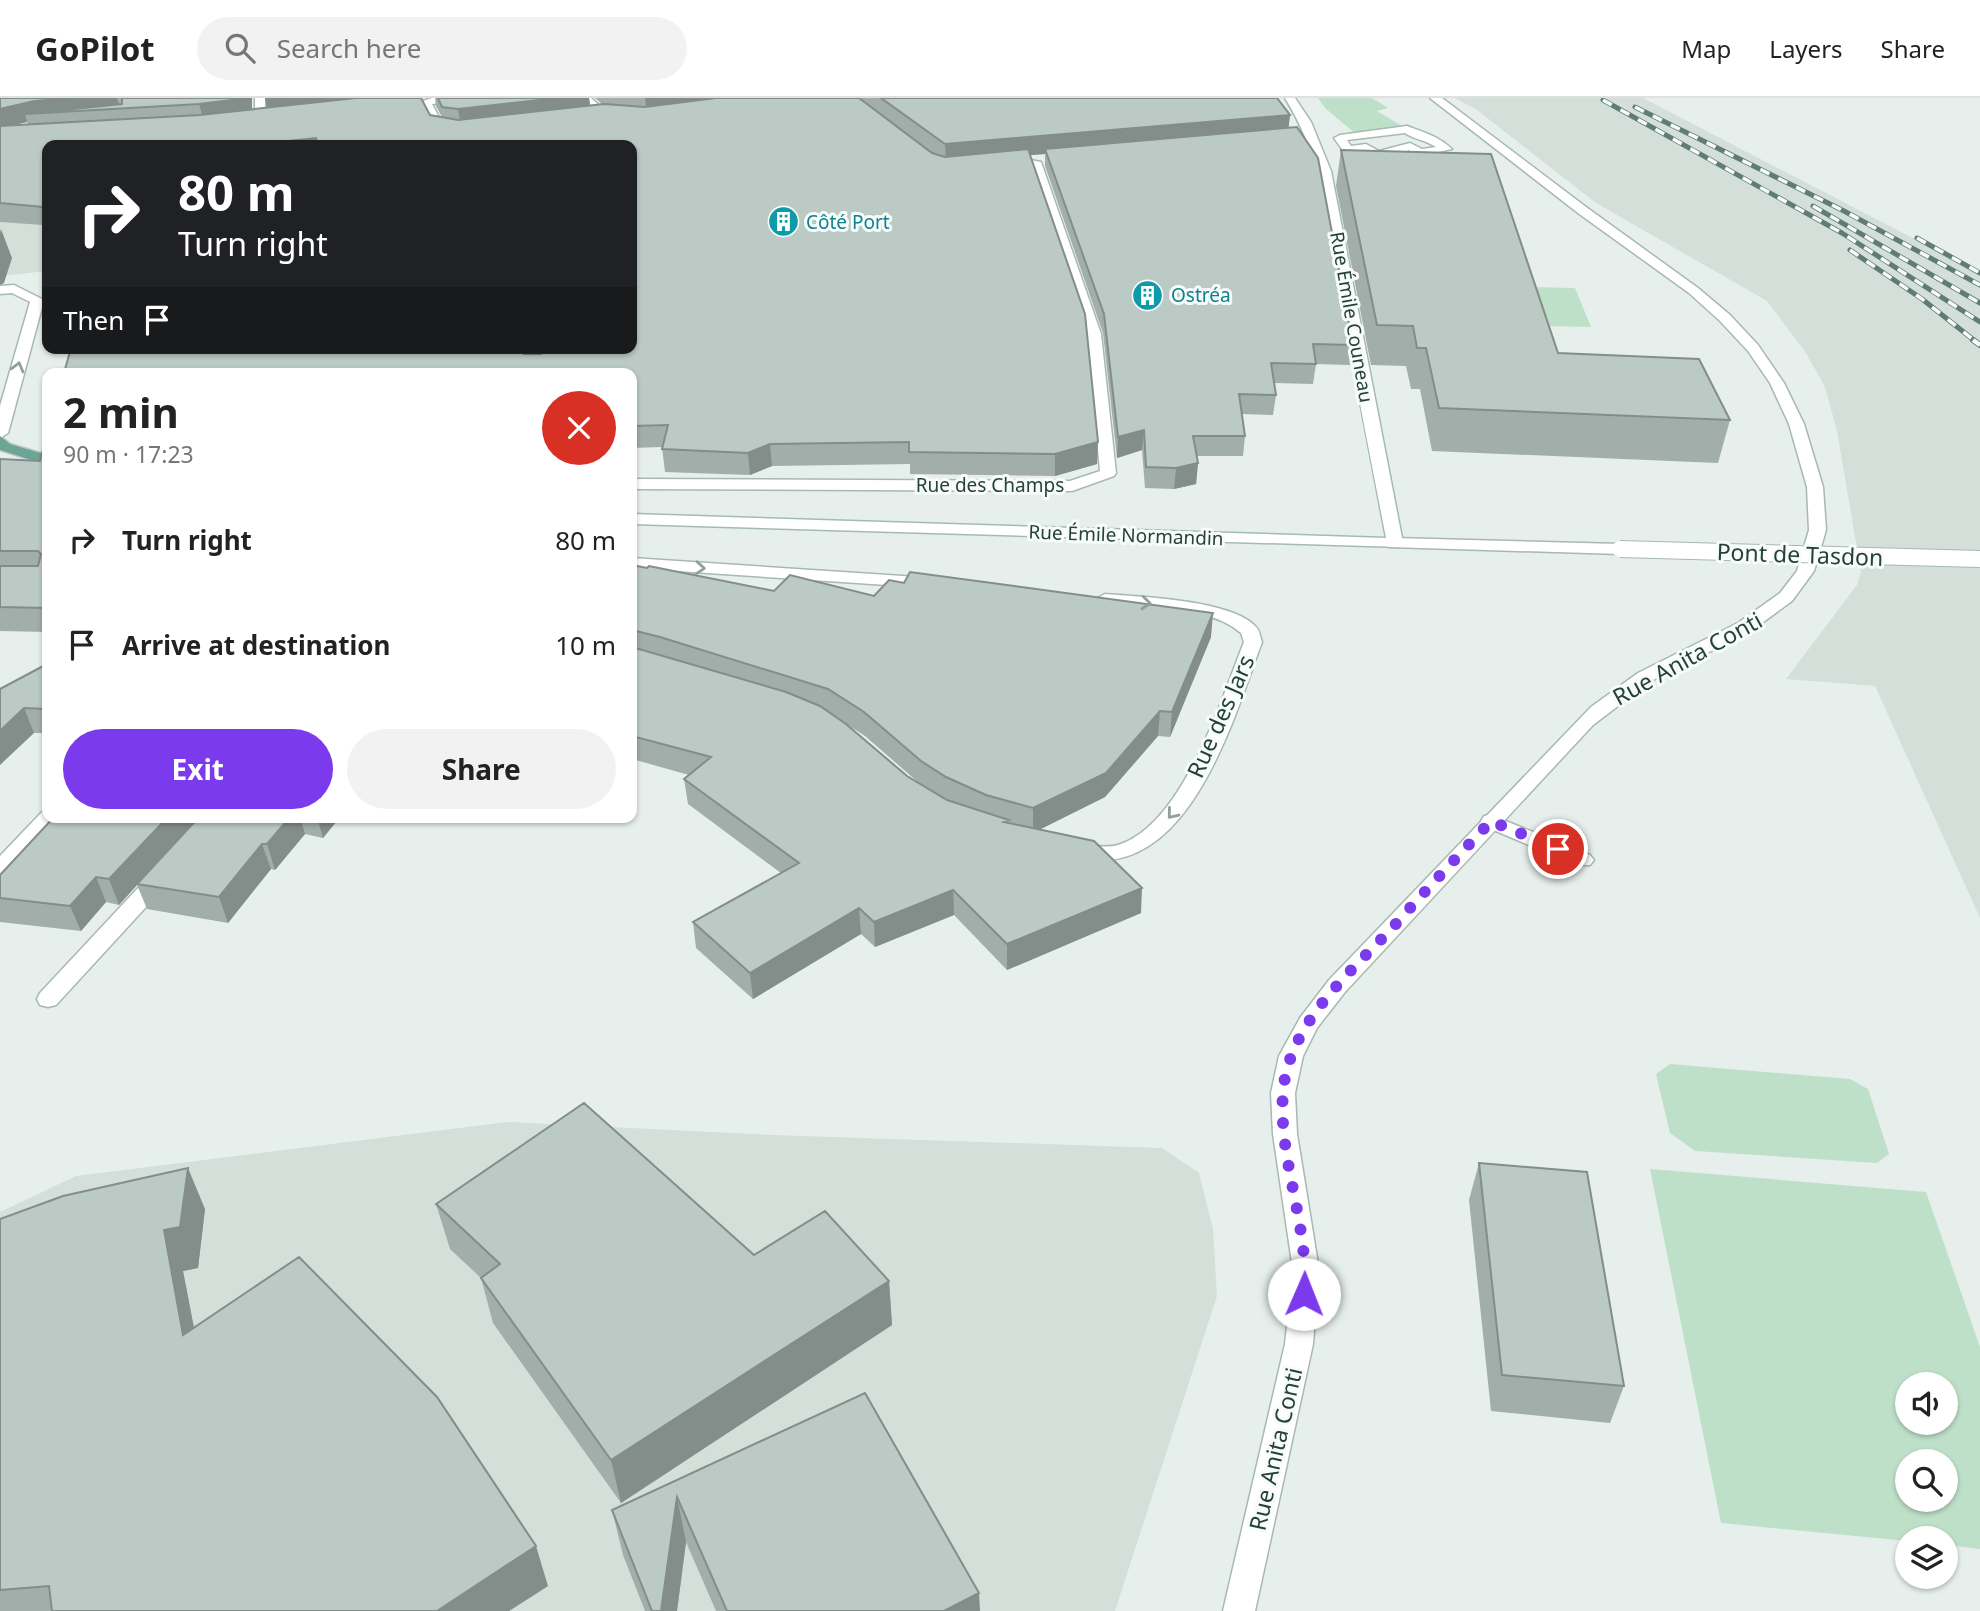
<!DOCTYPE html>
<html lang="en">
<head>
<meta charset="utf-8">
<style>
  body { margin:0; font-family:"Noto Sans",sans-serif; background:#f2f2f2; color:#222; height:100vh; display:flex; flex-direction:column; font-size:26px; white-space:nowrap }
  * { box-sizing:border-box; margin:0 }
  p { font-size:23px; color:#767676 }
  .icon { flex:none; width:38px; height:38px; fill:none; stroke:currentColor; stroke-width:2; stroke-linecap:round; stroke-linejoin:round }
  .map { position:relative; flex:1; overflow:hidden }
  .side { position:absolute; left:42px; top:270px; width:595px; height:455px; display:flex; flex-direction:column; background:#fff; border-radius:14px; box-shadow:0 2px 5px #0004 }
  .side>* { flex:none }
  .hud { position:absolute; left:42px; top:42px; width:595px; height:214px; border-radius:14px; box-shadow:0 2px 5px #0004; background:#202124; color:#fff; overflow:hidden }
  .controls { position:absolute; left:1895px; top:1274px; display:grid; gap:14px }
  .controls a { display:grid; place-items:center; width:63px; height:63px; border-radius:50%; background:#fff; box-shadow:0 2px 5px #0004; font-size:35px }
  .pin { position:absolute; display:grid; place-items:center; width:60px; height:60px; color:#fff; margin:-30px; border:4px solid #fff; border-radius:50%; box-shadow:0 2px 7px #0007 }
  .me { position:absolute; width:77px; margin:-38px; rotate:1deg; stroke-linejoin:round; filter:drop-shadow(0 0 5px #0008) }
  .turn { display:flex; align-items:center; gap:24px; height:147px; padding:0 21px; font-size:32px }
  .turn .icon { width:91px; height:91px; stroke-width:2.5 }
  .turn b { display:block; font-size:49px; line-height:60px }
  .then { display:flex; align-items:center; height:66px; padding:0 21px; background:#0003; gap:14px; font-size:26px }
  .round { display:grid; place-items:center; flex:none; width:74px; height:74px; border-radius:37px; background:#f2f2f2 }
  .overview { display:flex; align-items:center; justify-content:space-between; height:119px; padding:0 21px }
  h1 { font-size:42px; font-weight:700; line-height:52px }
  .cta { display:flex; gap:14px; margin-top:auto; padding:14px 21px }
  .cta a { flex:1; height:80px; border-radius:42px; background:#7c3aed; color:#fff; font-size:28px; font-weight:700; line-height:80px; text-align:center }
  .cta a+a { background:#f2f2f2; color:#222 }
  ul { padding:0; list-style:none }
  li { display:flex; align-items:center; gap:21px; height:105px; padding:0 21px }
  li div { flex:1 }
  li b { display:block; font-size:26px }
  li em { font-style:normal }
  header { display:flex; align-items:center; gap:42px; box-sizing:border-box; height:98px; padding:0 35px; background:#fff; border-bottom:2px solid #e0e0e0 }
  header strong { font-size:33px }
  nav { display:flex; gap:38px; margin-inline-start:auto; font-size:24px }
  .search { width:490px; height:63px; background:#f2f2f2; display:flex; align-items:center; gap:18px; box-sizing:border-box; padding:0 24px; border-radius:38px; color:#767676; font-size:26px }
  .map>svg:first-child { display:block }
  .built { fill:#d4dfda }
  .green { fill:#bfe0c8; fill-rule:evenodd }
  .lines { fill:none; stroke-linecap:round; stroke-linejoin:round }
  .lane-casing { stroke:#a8b8b2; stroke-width:3 }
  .street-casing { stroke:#a8b8b2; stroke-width:3 }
  .secondary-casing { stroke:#a4bbb3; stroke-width:3 }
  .primary-casing { stroke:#c2cac8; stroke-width:3 }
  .lane { fill:#fff; fill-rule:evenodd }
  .street { fill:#fff; fill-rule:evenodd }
  .secondary { fill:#fff; fill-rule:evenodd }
  .primary { fill:#6aa596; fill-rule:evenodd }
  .rail-far1-casing { stroke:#5f7d75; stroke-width:5 }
  .rail-casing { stroke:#5f7d75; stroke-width:6 }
  .rail-far1 { stroke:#f7fbf9; stroke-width:3.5; stroke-dasharray:10; stroke-linecap:butt }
  .rail { stroke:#f7fbf9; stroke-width:4.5; stroke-dasharray:12; stroke-linecap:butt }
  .street-bridge-casing { stroke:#a8b8b2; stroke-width:18; stroke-linecap:butt }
  .street-bridge { stroke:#fff; stroke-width:16 }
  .wall { fill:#a1aea9; fill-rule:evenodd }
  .shaded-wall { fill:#838d89 }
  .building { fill:#bbcac4; stroke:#838d89; stroke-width:2 }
  .oneway { stroke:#92a09c }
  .route { stroke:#7c3aed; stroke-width:12; stroke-dasharray:0 21.6 }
  .labels { text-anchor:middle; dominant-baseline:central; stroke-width:6; stroke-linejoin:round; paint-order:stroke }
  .far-culture-label { font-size:19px; fill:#0d838f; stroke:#f7fbf9; text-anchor:start }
  .far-street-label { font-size:19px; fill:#24423a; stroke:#f7fbf9 }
  .street-label { font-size:23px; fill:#24423a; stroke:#f7fbf9 }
</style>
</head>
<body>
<header>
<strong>GoPilot</strong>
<div class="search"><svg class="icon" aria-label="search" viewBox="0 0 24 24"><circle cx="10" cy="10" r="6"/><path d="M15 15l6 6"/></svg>Search here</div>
<nav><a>Map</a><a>Layers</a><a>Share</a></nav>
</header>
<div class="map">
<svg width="1980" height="1513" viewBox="0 0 1980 1513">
  <rect width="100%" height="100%" fill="#e6efeb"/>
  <path class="built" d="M1455,0H1643L1980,175V820L1875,588L1786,581L1857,487L1861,474L1837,333L1825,289L1806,255L1767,203L1596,105L1477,12Z
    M47,47V173L0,178V80Z
    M507,1024L773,1037L1162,1050L1199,1075L1213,1131L1217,1198L1115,1513H0V1114L76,1078Z"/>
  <path class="green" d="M1318,0H1372L1388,10L1377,13L1407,31L1357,37L1325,10Z
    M1529,189L1575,190L1591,229L1543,228Z
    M1670,966L1850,981L1868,991L1889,1056L1877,1065L1695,1053L1670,1035L1656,976Z
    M1650,1071L1926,1094L1980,1249V1451L1946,1447V1440H1908L1907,1443L1721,1425ZM1946,1286V1325H1908V1286ZM1908,1363H1946V1402H1908Z"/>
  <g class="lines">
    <defs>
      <path id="lane" d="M1491,717L1590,757L1594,762L1590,767H1576L1484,728L1481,723L1484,718Z
        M161,772L169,774L172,779L169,784L56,907L48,909L40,907L37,901L40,895L153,774Z"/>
      <path id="street" d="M255,0H265V25L255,23Z
        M432,0H466L461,3L432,6L444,29L455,32V36C433,39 429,21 420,4Z
        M580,0H591L611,18L606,21H591V17L597,16Z
        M1430,0H1442L1586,109L1698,190L1730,217L1758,247L1784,285L1804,326L1823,389L1826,432L1814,473L1792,503L1751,533L1651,583L1593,627L1345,894L1317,930L1303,958L1295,995L1297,1036L1319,1172L1313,1246L1255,1513H1223L1285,1246L1293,1172L1273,1036L1271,995L1279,958L1300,920L1329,882L1591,609L1638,575L1738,525L1780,495L1797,473L1809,432L1807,389L1789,326L1770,285L1748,253L1720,223L1689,195L1578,115Z
        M1407,28C1423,34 1438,38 1452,51L1420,58L1408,52L1405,56L1377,60L1364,53L1344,54L1334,40L1340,37ZM1405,35C1415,42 1424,41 1436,49L1422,51L1410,45L1379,53L1366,46L1351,48L1347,42Z
        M1031,62L1041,64L1101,236L1116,375L1114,378L1072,393L632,391V381L1070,383L1100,373L1087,236L1029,64Z
        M14,187L44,202L8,335L0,340V308L30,204L12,195L0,196V188Z
        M528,250H542L543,275H529Z
        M1395,440L1620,446L1628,451L1620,456L1389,449L1387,445L1389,441Z
        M632,460L933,480L942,485L933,490L632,470Z
        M1105,496C1141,499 1233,502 1256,529C1260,533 1260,539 1262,544C1233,622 1187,789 1074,759L1071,754L1074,749C1089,745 1106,752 1121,746C1184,723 1221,602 1244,544L1241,535C1204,503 1144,516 1099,505L1096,501Z
        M47,713V719H59L56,724L7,776L0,778V758L42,714Z"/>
      <path id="secondary" d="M1285,0H1295L1311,24L1331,73L1403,445L1401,449L632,426V416L1386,440C1371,363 1356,286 1342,209C1328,131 1328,70 1285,0Z"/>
      <path id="primary" d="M0,338L10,346L47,357V367L0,352Z"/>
    </defs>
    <use href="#lane" class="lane-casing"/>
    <use href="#street" class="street-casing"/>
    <use href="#secondary" class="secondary-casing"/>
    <use href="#primary" class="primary-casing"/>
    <use href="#lane" class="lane"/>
    <use href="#street" class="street"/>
    <use href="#secondary" class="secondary"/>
    <use href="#primary" class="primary"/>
    <defs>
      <path id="rail-far1" d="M1603,2L1842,135L1980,224
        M1635,9L1844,113L1980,187
        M1813,108L1980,205
        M1917,140L1980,175
        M1850,152L1922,201L1975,243"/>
      <path id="rail" d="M1973,242L1980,247"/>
    </defs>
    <use href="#rail-far1" class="rail-far1-casing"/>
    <use href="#rail" class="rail-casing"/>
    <use href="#rail-far1" class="rail-far1"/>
    <use href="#rail" class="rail"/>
    <defs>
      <path id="street-bridge" d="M1620,451L1980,461"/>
    </defs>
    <use href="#street-bridge" class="street-bridge-casing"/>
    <use href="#street-bridge" class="street-bridge"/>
  </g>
  <path class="wall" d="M0,0H252V11L267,10L265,0H421L430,17L442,19L436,8L435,0H589L590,7L602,6L595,0H1277L1290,17L1288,29L1353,247L1350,267L1316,266L1313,286L1274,285L1276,297L1273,317L1242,316L1245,338L1243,358H1197L1198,365L1196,386L1174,391L1145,390L1142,352L1117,360L1103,235L1045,68V56L1030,57L1098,344L1097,366L1055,378L910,376V366L772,368L750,377L665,374L662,349L632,350V275L526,256H541L632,47H47V166L43,153V127L0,124ZM27,24L28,27L11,28ZM894,27L934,56L932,55Z
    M1341,52L1558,255L1730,322L1718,365L1432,353L1420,291H1411L1406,268L1371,267L1336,88Z
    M47,336V534L0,533V361L40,363Z
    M632,467L774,493L874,498L1211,539L1170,639L1158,638L1105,699L1040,731L1141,815L1007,872L954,817L875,849L861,836L753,901L696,850L693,824L781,775L688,706L684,681L689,677L632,661ZM848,627L865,638L919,685L907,678Z
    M47,566V635H34L0,591Z
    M54,719H340L323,740L305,736L275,772L271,771L228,825L147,811L137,787L119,807L106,804L81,833L0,824V777Z
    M1479,1065L1624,1288L1610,1325L1491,1313L1469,1102Z
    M436,1106L754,1157L889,1183L892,1227L621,1405L493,1225L481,1180L450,1151Z
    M205,1111L198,1170L183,1173L194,1230L548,1488L509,1513H0V1121Z
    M865,1295L980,1513H716L686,1444L677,1513H645L623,1457L612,1412Z"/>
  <path class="shaded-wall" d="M73,0H117L120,10L25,16L27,24L0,30V11L34,3Z
    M248,0H252V18L204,23L199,6Z
    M265,0H409L268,16Z
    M557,0H589L591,14L461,28L458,11Z
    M645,0H765L647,15Z
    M1290,17L1288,35L1045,51V56L946,64L945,46Z
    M316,40L317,47H248Z
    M1,131L12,160L4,185L0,187V135Z
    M43,153H47V166Z
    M1144,332L1142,352L1117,360L1118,339Z
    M1098,344L1097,366L1055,378V356Z
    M770,346L772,368L750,377L748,355Z
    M1198,365L1196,386L1174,391L1176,370Z
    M1213,515L1211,539L1170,639L1172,614Z
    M24,610L34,635L0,667V633Z
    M1160,613L1158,638L1105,699L1033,735V710Z
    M168,719H201L137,786V787L119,807L109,781Z
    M290,719H300L305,736L275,772L267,746Z
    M317,719H340L323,740Z
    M262,746L271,771L228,825L219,799Z
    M96,779L106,804L81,833L70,808Z
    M1142,790L1141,815L1007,872V846Z
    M953,792L954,817L875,849L874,824Z
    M859,810L861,836L753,901L750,875Z
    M188,1070L205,1111L198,1170L183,1173L203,1277L183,1237L164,1132Z
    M889,1183L892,1227L621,1405L611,1362Z
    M677,1399L686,1444L677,1513H661Z
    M536,1448L548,1488L509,1513H437Z
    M979,1495L980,1513H944Z"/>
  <path class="building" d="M0,0H73L34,3L0,11Z
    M122,0H248L199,6L25,16L122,6Z
    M356,0H421L430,17L458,22L604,6L645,9L716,0H859L932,55L945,59L1028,51L1085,216L1098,344L1055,356L909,354V344L770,346L748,355L662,351L668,327L632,328V275H64L71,250H523L524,256H541V250H632V47H318L316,40L248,47H47V153H43V109L0,105V28L200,17Z
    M438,0H557L458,11L442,9Z
    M881,0H1277L1290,17L945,46Z
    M1297,29L1318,60L1353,247L1313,246L1316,266L1271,265L1276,297L1239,296L1245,338H1193L1198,365L1176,370L1146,369L1144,332L1118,339L1104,216L1045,51Z
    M1341,52L1491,56L1558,255L1699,261L1730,322L1439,310L1426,250H1417L1413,228L1377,227Z
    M47,336V510L0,509V468H38L41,456L38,453H0V361L40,363Z
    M632,467L647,470L649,468L774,493L790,477L874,498L889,482L904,485L910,474L1213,515L1172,614L1160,613L1106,675L1033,710L986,697L946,679L921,663L864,614L828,591L660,539L632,532Z
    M632,549L786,594L820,608L846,626L907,678L947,702L1009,722L1004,724L1094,743L1142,790L1007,846L953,792L874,824L859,810L750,875L693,824L799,765L684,681L711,659L632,638Z
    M47,566V611L24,610L0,633V591Z
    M54,719H168L109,781L96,779L70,808L0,800V777Z
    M199,719H290L267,746H262L219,799L137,786Z
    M584,1005L754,1157L825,1113L889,1183L611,1362L481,1180L500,1166L436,1106Z
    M1479,1065L1587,1074L1624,1288L1502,1277Z
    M188,1070L180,1129L164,1132L183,1237L299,1159L437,1299L536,1448L437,1513H52L49,1488L0,1492V1121L63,1098Z
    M865,1295L979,1495L944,1513H727L677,1399L661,1513H652L612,1412Z"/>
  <defs><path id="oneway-chevron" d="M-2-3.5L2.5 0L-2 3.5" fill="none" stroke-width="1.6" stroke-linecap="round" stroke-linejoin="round" transform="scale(1.75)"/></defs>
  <g class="oneway">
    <use href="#oneway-chevron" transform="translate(18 269) rotate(-75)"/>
    <use href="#oneway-chevron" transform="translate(700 470) rotate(4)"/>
    <use href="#oneway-chevron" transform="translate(1146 505) rotate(6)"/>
    <use href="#oneway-chevron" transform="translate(1172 716) rotate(129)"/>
  </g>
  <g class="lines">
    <path class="route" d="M1304,1196C1310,1129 1278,1062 1283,995C1288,926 1349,876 1393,829C1425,793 1458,758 1491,723L1558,751"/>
  </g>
  <defs>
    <symbol id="building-disc" viewBox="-11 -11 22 22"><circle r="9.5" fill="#0f9aa8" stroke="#f7fbf9"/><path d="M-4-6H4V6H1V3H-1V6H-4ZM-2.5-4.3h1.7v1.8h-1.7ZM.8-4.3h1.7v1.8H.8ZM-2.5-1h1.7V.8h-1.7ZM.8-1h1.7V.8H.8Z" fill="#fff"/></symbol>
  </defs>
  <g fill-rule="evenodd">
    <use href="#building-disc" x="766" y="106" width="35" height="35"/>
    <use href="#building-disc" x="1130" y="180" width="35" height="35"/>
  </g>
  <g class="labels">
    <g class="far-culture-label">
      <text x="806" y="124">Côté Port</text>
      <text x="1171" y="197">Ostréa</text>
    </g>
    <g class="far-street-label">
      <text transform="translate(1352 219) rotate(80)">Rue Émile Couneau</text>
      <text x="990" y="387">Rue des Champs</text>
      <text transform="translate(1126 437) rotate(2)">Rue Émile Normandin</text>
    </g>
    <g class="street-label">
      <text transform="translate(1800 456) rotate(2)">Pont de Tasdon</text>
      <text transform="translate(1687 560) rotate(-29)">Rue Anita Conti</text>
      <text transform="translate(1220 618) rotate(-66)">Rue des Jars</text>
      <text transform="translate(1275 1351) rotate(-77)">Rue Anita Conti</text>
    </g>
  </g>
</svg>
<div class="controls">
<a><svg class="icon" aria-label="sound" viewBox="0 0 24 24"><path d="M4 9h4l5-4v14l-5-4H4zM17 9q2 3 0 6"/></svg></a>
<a><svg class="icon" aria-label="search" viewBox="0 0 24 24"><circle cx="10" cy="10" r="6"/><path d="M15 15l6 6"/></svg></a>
<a><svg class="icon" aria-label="layers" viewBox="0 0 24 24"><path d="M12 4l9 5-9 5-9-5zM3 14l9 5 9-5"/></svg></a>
</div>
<div class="pin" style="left:1558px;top:751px;background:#d93025"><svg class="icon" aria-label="arrive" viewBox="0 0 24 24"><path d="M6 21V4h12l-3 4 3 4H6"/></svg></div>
<svg class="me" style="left:1304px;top:1196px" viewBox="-20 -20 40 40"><circle r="19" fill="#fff"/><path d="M0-13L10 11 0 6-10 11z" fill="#7c3aed"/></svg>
<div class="hud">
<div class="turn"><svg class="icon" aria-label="right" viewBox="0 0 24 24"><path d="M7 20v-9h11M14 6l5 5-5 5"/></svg><div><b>80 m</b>Turn right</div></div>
<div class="then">Then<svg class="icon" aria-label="arrive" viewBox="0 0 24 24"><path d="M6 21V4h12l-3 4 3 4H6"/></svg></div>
</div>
<section class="side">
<div class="overview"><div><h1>2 min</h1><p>90 m · 17:23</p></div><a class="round" style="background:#d93025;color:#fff"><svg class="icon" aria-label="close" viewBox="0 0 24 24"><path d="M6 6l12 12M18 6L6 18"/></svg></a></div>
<ul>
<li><svg class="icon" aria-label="right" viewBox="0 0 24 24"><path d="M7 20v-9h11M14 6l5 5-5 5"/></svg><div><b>Turn right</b></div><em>80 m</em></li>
<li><svg class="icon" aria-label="arrive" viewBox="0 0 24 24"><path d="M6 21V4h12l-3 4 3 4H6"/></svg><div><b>Arrive at destination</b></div><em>10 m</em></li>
</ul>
<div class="cta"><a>Exit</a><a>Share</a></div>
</section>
</div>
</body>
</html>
